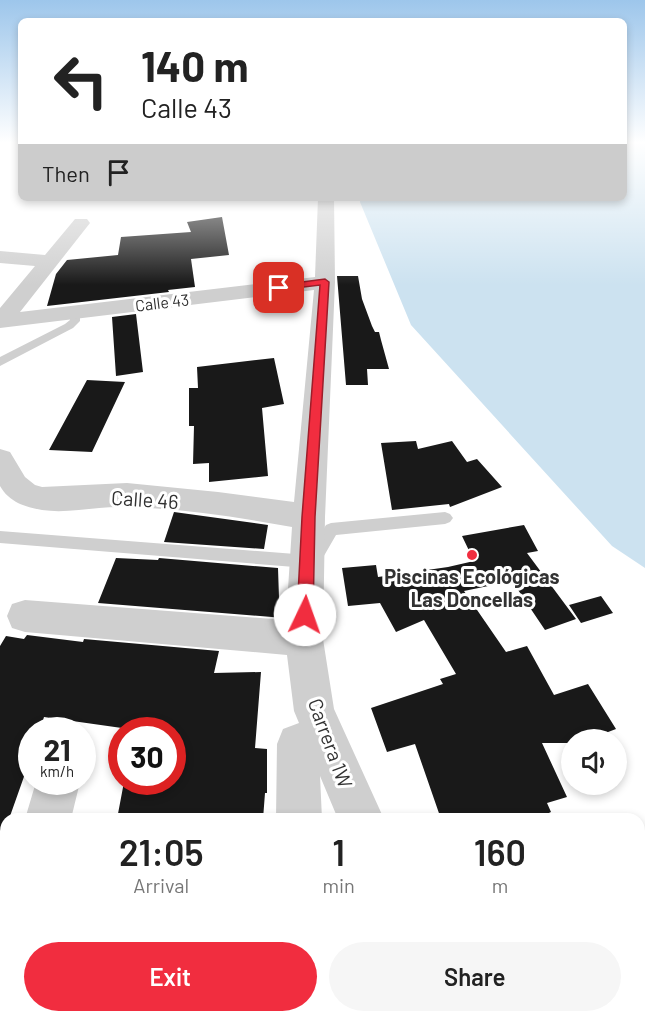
<!DOCTYPE html>
<html lang="en">
<head>
<meta charset="utf-8">
<style>
  body { margin:0; font-family:Barlow,sans-serif; background:#f6f6f6; color:#222; height:100vh; display:flex; flex-direction:column; font-size:22px; white-space:nowrap }
  * { box-sizing:border-box; margin:0 }
  p { font-size:20px; color:#767676 }
  .icon { flex:none; width:33px; height:33px; fill:none; stroke:currentColor; stroke-width:2; stroke-linecap:round; stroke-linejoin:round }
  .map { position:relative; flex:1; overflow:hidden }
  .drawer { position:absolute; left:0px; top:813px; width:645px; height:210px; display:flex; flex-direction:column; background:#fff; border-radius:18px 18px 0 0; box-shadow:0 3px 9px #0003 }
  .drawer>* { flex:none }
  .banner { position:absolute; left:18px; top:18px; width:609px; height:183px; border-radius:9px; box-shadow:0 3px 9px #0003; background:#fff; color:#222; overflow:hidden }
  .tools { position:absolute; left:561px; top:729px; display:grid; gap:12px }
  .tools a { display:grid; place-items:center; width:66px; height:66px; border-radius:50%; background:#fff; box-shadow:0 3px 9px #0003; font-size:30px }
  .speed { position:absolute; left:18px; top:717px; display:flex; gap:12px; font-size:30px; font-weight:700; text-align:center }
  .speed>* { display:grid; place-content:center; width:78px; height:78px; border-radius:50%; background:#fff; box-shadow:0 3px 9px #0003; line-height:1 }
  .speed small { font-size:15px; font-weight:400 }
  .speed .limit { border:9px solid #d22; background:#fff; color:#111 }
  .pin { position:absolute; display:grid; place-items:center; width:51px; height:51px; color:#fff; margin:-26px; border-radius:12px; box-shadow:0 3px 9px #0006 }
  .me { position:absolute; width:66px; margin:-33px; rotate:3deg; stroke-linejoin:round; filter:drop-shadow(0 0 4px #0008) }
  .turn { display:flex; align-items:center; gap:21px; height:126px; padding:0 24px; font-size:27px }
  .turn .icon { width:78px; height:78px; stroke-width:2.5 }
  .turn b { display:block; font-size:42px; line-height:51px }
  .then { display:flex; align-items:center; height:57px; padding:0 24px; background:#0003; gap:12px; font-size:22px }
  .eta { display:flex; justify-content:space-evenly; align-items:center; height:102px; text-align:center }
  .eta b { font-size:36px; font-weight:600; line-height:42px }
  .primary-button { display:flex; gap:12px; margin-top:auto; padding:12px 24px }
  .primary-button a { flex:1; height:69px; border-radius:36px; background:#f12d3f; color:#fff; font-size:24px; font-weight:600; line-height:69px; text-align:center }
  .primary-button a+a { background:#f6f6f6; color:#222 }
  .map>svg:first-child { display:block }
  .water { fill:#cce2f0 }
  .building { fill:#191919 }
  .lines { fill:none; stroke-linecap:round; stroke-linejoin:round }
  .service { fill:#cfcfcf; fill-rule:evenodd }
  .minor { fill:#cfcfcf; fill-rule:evenodd }
  .route { fill:#f12d3f; stroke:#9d1d29; stroke-width:1.5 }
  .poi-dot { fill:#f12d3f; stroke:#fff; stroke-width:2 }
  .labels { text-anchor:middle; dominant-baseline:central; stroke-width:6; stroke-linejoin:round; paint-order:stroke }
  .far-street-label { font-size:16px; fill:#323232; stroke:#fff }
  .street-label { font-size:20px; fill:#323232; stroke:#fff }
  .poi-label { font-size:20px; font-weight:bold; fill:#323232; stroke:#fff }
</style>
</head>
<body>
<div class="map">
<svg width="645" height="1023" viewBox="0 0 645 1023">
  <rect width="100%" height="100%" fill="#fff"/>
  <path class="water" d="M624,142H645V568L612,546L411,325L360,202L361,198H624Z"/>
  <path class="building" d="M222,217L229,255L191,259L195,287L168,290L169,292L47,306L56,274L67,260L118,255L121,237L191,232L187,222Z
    M337,276H358L362,299L372,326L375,332H379L381,340L389,369H367L368,385H346Z
    M136,314L143,372L116,376L112,317Z
    M274,358L284,404L262,408L268,476L209,482V463L193,464L194,426H189V388H198L197,367Z
    M87,380L125,382L92,452L49,450Z
    M416,441L418,449L452,441L467,462L477,459L502,487L450,507L449,504L392,510L381,443Z
    M174,512L268,525L264,549L164,542Z
    M524,525L538,551L527,553L576,619L545,630L512,581L464,591L506,652L527,646L554,695L588,684L616,729L587,740H572V743H542L567,797L547,803L551,812L536,819H441L415,744L387,752L371,708L443,684L440,679L456,674L424,620L396,632L380,603L348,606L342,568L376,565L378,577L448,567L474,561L462,536Z
    M116,558L158,560L159,558L278,568L279,598H285L284,618L98,603Z
    M601,596L613,613L581,623L569,605Z
    M27,635L83,642L84,639L219,651L214,673L261,672L255,748L267,749V793H265L263,819H117L124,782H172V728L137,726L136,730L44,717L40,730H32V754L9,819H6L3,834H0V646L6,636L24,639Z"/>
  <g class="lines">
    <path class="service" d="M75,309L80,312V321L73,328L0,366V357L65,324L70,320V312Z
      M445,512L450,514L453,518L450,522L445,524L336,535L321,561L307,568L0,543V531L308,555L326,525L331,523Z"/>
    <path class="minor" d="M318,198H334L335,282L325,517L323,639L334,709L384,819H338L320,776L322,819H276L277,744L283,729L299,723L294,711L287,655L25,632L12,628L7,616L12,604L25,600L286,620L292,527C237,517 180,508 124,507C97,506 69,514 42,510C25,507 9,502 0,486V449L10,452L25,477L35,485L42,487L127,483L218,492L294,502L314,290L0,328V308L35,266L0,263V251L45,255L75,219H87L90,223L20,312L315,277Z
      M36,782H80L71,819H25Z
      M6,945V1017H202L199,1023H0V947Z
      M372,1017H508L509,1019L507,1023H375Z"/>
  </g>
  <linearGradient id="sky" x2="0" y2="1"><stop stop-color="#9dc6eb"/><stop offset="0.5" stop-color="#fff"/><stop offset="1" stop-color="#fff" stop-opacity="0"/></linearGradient>
  <rect width="645" height="285" fill="url(#sky)"/>
  <path class="route" d="M325,279L329,282L315,517L313,615L311,620L305,622L299,620L297,615L302,517L320,285L279,290L275,288L279,285Z"/>
  <circle class="poi-dot" cx="472" cy="555" r="6"/>
  <g class="labels">
    <g class="far-street-label">
      <text transform="translate(162 302) rotate(-7)">Calle 43</text>
    </g>
    <g class="street-label">
      <text transform="translate(145 499) rotate(4)">Calle 46</text>
      <text transform="translate(331 743) rotate(70)">Carrera 1W</text>
    </g>
    <g class="poi-label">
      <text x="472" y="576">Piscinas Ecológicas<tspan x="472" dy="23">Las Doncellas</tspan></text>
    </g>
  </g>
</svg>
<div class="tools">
<a><svg class="icon" aria-label="sound" viewBox="0 0 24 24"><path d="M4 9h4l5-4v14l-5-4H4zM17 9q2 3 0 6"/></svg></a>
</div>
<div class="speed"><div>21<small>km/h</small></div><div class="limit">30</div></div>
<div class="pin" style="left:279px;top:288px;background:#d93025"><svg class="icon" aria-label="arrive" viewBox="0 0 24 24"><path d="M6 21V4h12l-3 4 3 4H6"/></svg></div>
<svg class="me" style="left:305px;top:615px" viewBox="-20 -20 40 40"><circle r="19" fill="#fff"/><path d="M0-13L10 11 0 6-10 11z" fill="#f12d3f"/></svg>
<div class="banner">
<div class="turn"><svg class="icon" aria-label="left" viewBox="0 0 24 24"><path d="M17 20v-9H6M10 6l-5 5 5 5"/></svg><div><b>140 m</b>Calle 43</div></div>
<div class="then">Then<svg class="icon" aria-label="arrive" viewBox="0 0 24 24"><path d="M6 21V4h12l-3 4 3 4H6"/></svg></div>
</div>
<section class="drawer">
<div class="eta">
<div><b>21:05</b><p>Arrival</p></div>
<div><b>1</b><p>min</p></div>
<div><b>160</b><p>m</p></div>
</div>
<div class="primary-button"><a>Exit</a><a>Share</a></div>
</section>
</div>
</body>
</html>
